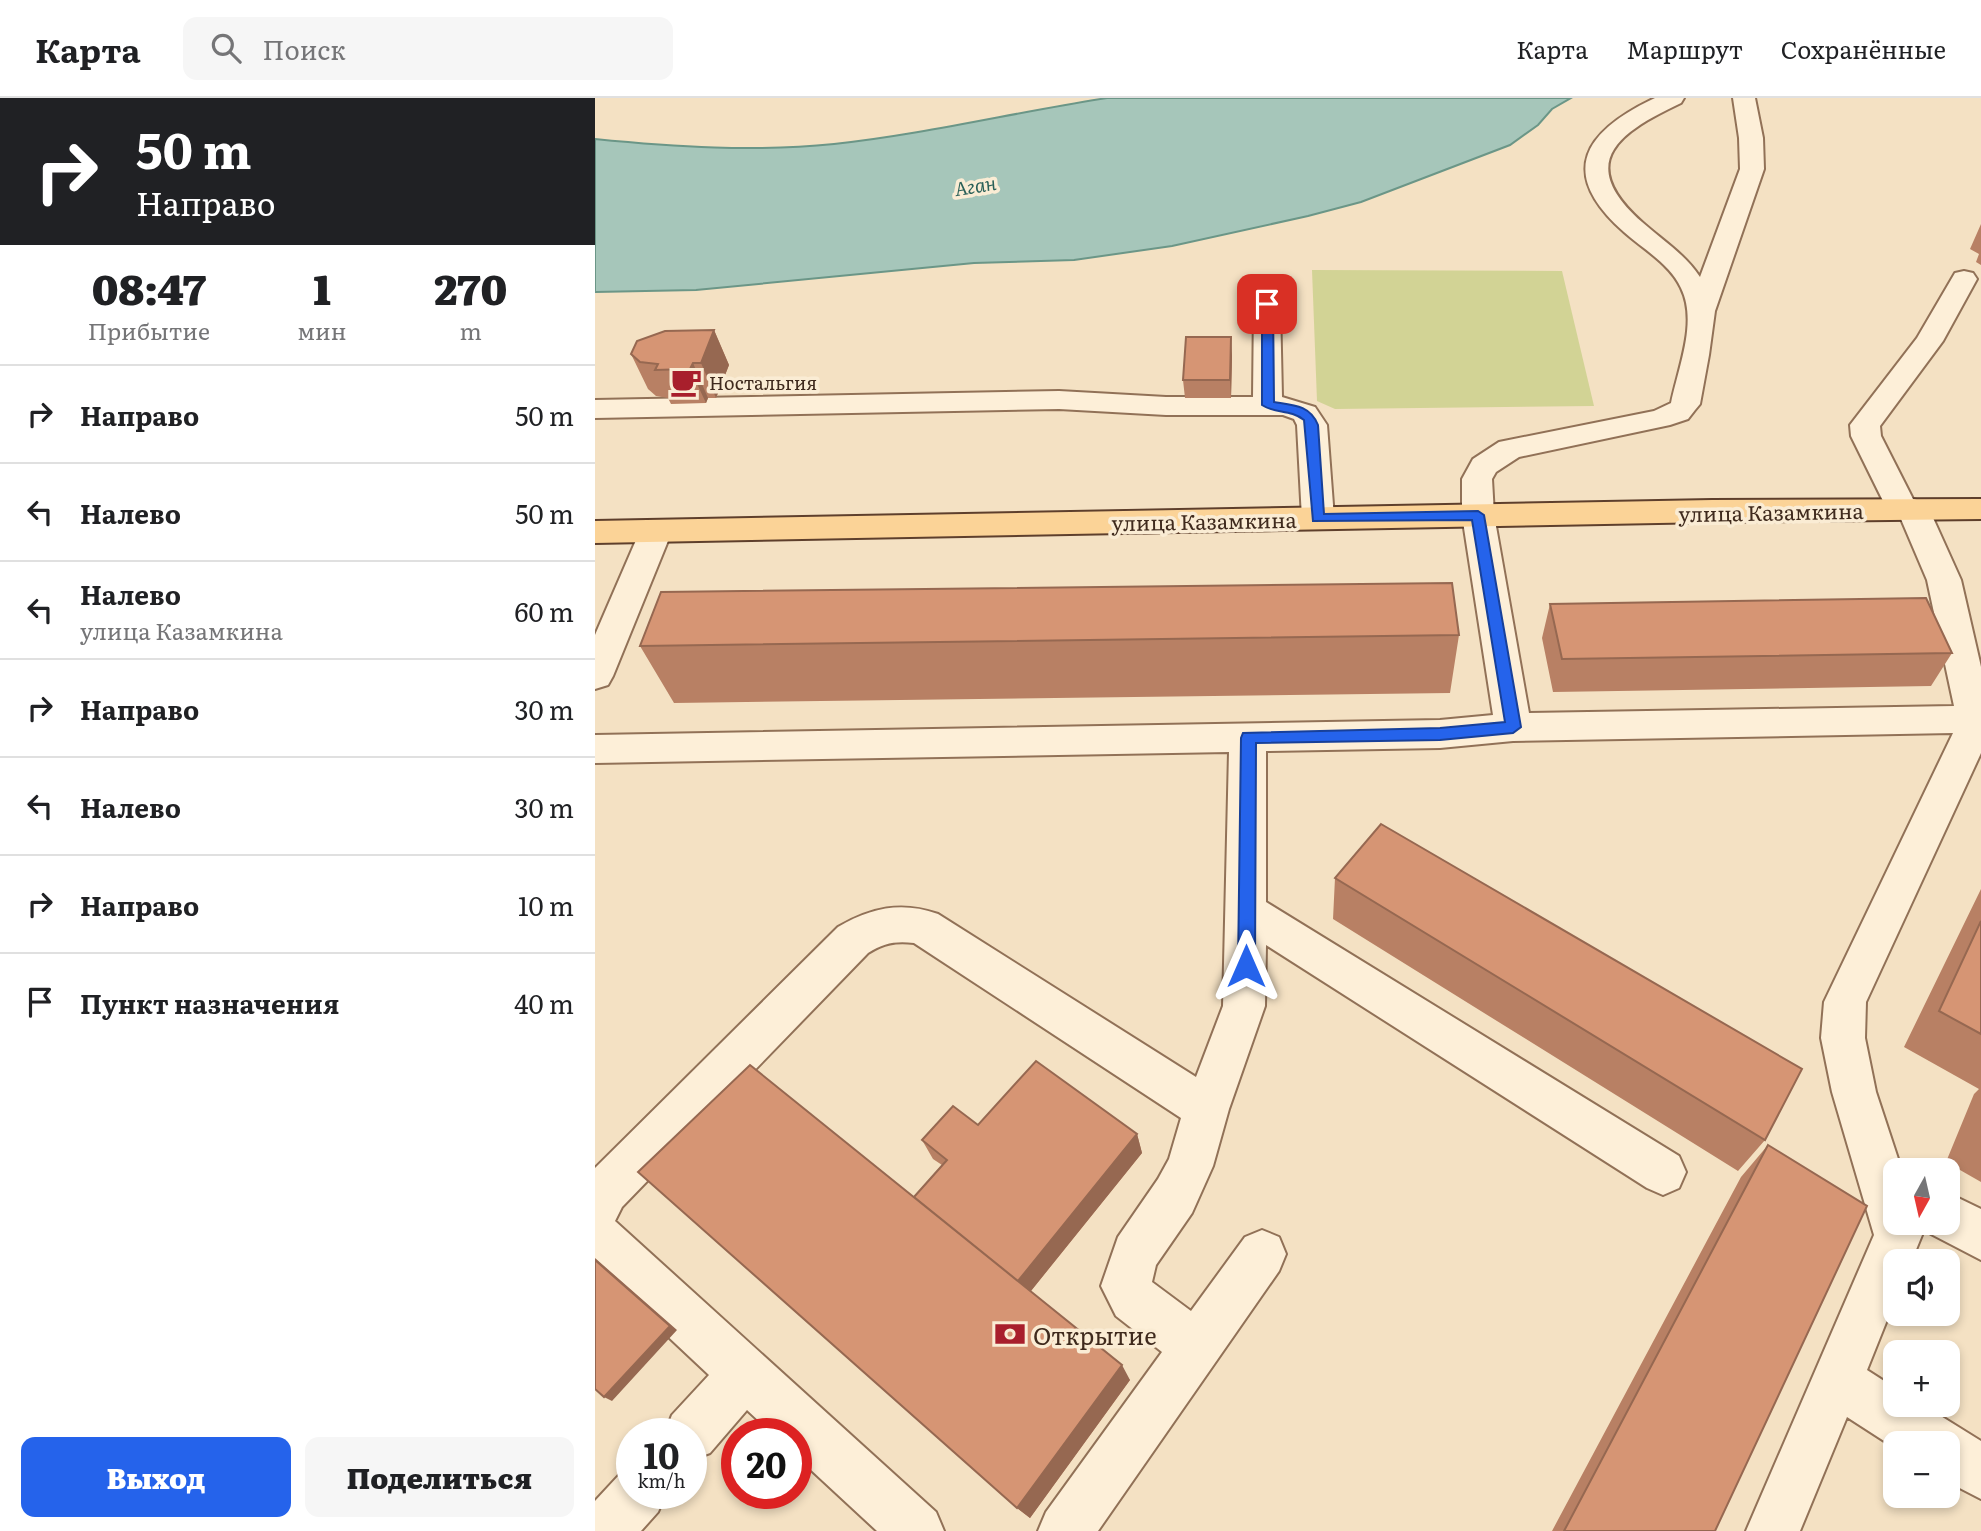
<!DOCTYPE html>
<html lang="ru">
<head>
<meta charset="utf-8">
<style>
  body { margin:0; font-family:Literata,serif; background:#f6f6f6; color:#202124; height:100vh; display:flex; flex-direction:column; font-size:26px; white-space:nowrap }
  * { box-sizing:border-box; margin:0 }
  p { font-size:23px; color:#757577 }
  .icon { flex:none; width:38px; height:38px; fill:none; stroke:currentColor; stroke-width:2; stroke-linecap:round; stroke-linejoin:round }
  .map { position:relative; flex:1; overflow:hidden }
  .sheet { display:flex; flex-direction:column; background:#fff; width:595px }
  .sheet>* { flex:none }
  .guide { background:#202124; color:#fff; overflow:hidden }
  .needle { width:46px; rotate:188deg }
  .fabs { position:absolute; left:1288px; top:1060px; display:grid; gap:14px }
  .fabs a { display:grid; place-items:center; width:77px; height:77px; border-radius:14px; background:#fff; box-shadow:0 4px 10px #0003; font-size:35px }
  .speed { position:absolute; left:21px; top:1320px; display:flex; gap:14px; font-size:35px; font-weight:700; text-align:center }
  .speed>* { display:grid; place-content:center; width:91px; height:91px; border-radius:50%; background:#fff; box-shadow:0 4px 10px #0003; line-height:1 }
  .speed small { font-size:18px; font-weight:400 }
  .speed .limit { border:10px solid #d22; background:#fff; color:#111 }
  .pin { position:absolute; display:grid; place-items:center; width:60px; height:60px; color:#fff; margin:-30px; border-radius:14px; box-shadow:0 4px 10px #0006 }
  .me { position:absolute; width:77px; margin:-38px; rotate:0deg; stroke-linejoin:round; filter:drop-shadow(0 0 5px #0008) }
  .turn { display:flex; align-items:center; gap:24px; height:147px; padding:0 21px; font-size:32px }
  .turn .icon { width:91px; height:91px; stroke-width:2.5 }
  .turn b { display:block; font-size:49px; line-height:60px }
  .eta { display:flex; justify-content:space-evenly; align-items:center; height:119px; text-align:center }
  .eta b { font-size:42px; font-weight:800; line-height:49px }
  .primary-button { display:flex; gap:14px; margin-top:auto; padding:14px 21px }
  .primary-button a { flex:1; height:80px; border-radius:14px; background:#2563eb; color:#fff; font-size:28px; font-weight:800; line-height:80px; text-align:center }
  .primary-button a+a { background:#f6f6f6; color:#202124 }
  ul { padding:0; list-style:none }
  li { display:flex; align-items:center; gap:21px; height:98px; padding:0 21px; border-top:2px solid #e0e0e0 }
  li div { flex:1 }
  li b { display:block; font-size:26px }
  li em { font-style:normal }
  header { display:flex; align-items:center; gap:42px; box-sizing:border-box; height:98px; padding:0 35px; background:#fff; border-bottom:2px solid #e0e0e0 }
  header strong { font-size:33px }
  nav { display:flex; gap:38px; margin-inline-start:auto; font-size:24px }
  .search { width:490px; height:63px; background:#f6f6f6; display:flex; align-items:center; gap:18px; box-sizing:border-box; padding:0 24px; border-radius:14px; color:#757577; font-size:26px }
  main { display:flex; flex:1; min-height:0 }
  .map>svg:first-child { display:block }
  .green { fill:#d2d395 }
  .water { fill:#a6c6ba; stroke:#6b9687; stroke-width:2 }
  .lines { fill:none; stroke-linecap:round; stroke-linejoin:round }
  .minor-casing { stroke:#917157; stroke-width:4 }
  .major-casing { stroke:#5e3f2c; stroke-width:4 }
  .minor { fill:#fdefd8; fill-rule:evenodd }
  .major { fill:#fbd397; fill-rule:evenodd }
  .wall { fill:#b88064 }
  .shaded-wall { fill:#966851 }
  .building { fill:#d69574; stroke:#966851; stroke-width:2 }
  .route { fill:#2563eb; stroke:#184099; stroke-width:2 }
  .labels { text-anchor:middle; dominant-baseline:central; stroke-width:7; stroke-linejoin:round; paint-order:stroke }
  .far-poi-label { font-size:18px; fill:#3f2a1d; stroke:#faecd4; text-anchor:start }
  .far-water-label { font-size:19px; font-style:italic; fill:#2a6058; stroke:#faecd4 }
  .street-label { font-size:21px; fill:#3f2a1d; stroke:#faecd4 }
  .near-poi-label { font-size:24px; fill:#3f2a1d; stroke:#faecd4; text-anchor:start }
</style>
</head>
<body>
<header>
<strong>Карта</strong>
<div class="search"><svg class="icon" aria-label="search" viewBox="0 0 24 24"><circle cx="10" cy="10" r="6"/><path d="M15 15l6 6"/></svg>Поиск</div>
<nav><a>Карта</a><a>Маршрут</a><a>Сохранённые</a></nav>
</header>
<main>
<section class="sheet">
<div class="guide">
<div class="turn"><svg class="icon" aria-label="right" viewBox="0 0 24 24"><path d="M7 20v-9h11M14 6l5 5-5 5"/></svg><div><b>50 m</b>Направо</div></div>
</div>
<div class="eta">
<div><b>08:47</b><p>Прибытие</p></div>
<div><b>1</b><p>мин</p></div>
<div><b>270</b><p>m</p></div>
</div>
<ul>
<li><svg class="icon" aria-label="right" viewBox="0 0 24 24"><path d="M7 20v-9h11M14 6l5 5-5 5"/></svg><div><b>Направо</b></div><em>50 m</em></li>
<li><svg class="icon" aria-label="left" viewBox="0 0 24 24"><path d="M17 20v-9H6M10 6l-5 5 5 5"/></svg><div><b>Налево</b></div><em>50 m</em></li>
<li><svg class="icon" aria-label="left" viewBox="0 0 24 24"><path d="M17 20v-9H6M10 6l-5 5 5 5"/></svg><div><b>Налево</b><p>улица Казамкина</p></div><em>60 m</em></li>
<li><svg class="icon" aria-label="right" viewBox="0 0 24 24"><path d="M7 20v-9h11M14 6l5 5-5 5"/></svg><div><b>Направо</b></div><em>30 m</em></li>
<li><svg class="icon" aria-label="left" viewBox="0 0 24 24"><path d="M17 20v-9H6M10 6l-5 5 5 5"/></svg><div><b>Налево</b></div><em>30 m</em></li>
<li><svg class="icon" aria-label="right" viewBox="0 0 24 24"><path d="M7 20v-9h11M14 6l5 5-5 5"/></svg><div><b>Направо</b></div><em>10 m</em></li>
<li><svg class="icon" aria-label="arrive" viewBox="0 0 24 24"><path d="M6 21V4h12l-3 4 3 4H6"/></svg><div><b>Пункт назначения</b></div><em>40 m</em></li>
</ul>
<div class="primary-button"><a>Выход</a><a>Поделиться</a></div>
</section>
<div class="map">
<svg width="1386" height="1433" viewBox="0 0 1386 1433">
  <rect width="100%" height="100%" fill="#f4e1c3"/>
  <path class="green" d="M717,172L967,173L999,308L740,311L722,303Z"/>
  <path class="water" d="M512,0H976L957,11L943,27L915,47L766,104L713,118L577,148L479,162L379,165L101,192L0,194V41C79,49 160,54 239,46C331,36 421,14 512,0Z"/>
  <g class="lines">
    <defs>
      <path id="minor" d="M1060,0H1089L1086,5C1027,33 978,63 1047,124C1067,142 1090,156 1105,179L1145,71L1144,40L1138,0H1160L1168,40L1169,71L1120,213L1114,257L1105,306L1100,312L1093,321L1075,327L924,359L901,374L897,381L899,417L934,615L1359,608L1332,482L1306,421L1297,418L1292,411L1256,338L1255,327L1322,240L1360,175L1369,173L1378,175L1382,181L1348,243L1285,328L1286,338L1318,401L1329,404L1334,411L1366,482L1386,569V655L1271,904L1270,940L1281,994L1307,1073H1300V1125H1323L1327,1137L1316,1164H1300V1202L1272,1272L1300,1290V1307H1328L1386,1343V1401L1353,1384V1346H1300V1350L1252,1319L1205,1433H1151L1279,1137L1237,994L1226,940L1229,904L1358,635L918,643L845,650L671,653V804L1084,1058L1091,1074L1084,1090L1068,1097L1052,1090L671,847L670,908L634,1011L618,1068L597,1115L561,1167L557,1184L596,1213L650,1139L667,1132L684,1139L691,1156L684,1173L503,1433H443L451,1414L567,1254L521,1218L506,1188L523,1139L563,1081L574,1061L586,1020L319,845C300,843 289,845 273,855L27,1109L20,1123L341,1414L349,1433H282L201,1358V1335H177L152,1312L115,1355L96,1362V1335H70L77,1317L114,1277L0,1170V1070L243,829C276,810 306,803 343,816L601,979L628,908L634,654L0,665V637L845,622L898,617L867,417V381L878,361L904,344L1059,313L1076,305C1083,270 1103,224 1086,190C1075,166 1048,151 1029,134C961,74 990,33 1060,0Z
        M672,198L682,200L685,206L687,299L720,309L732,327L739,420L734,428L723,431L712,428L707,420L702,327L699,321L688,317H571L464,311L0,320V302L464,293L571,299H658L659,206L662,200Z
        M61,422L72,425L77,433L18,578L13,587L0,591V537L45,433L50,425Z
        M1353,1095L1386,1111V1162L1336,1136L1332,1125H1353Z
        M37,1371V1395H71L63,1414L46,1433H0V1403L25,1376Z"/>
      <path id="major" d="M1386,401V421L1117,424L0,445V423L1117,402Z"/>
    </defs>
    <use href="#minor" class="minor-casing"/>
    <use href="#major" class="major-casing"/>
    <use href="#minor" class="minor"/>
    <use href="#major" class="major"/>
  </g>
  <path class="wall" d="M1386,126V167L1381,164L1384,156L1375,151Z
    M119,232L134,267L121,300H113L111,305L76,306L73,300L61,298L53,291L36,256Z
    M637,257L636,300H590L588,282Z
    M955,506L1357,555L1336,588L958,594L947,540Z
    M864,537L855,595L79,605L45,548Z
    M740,780L1170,1042L1143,1073L738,821Z
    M1386,791V1084L1351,1064L1379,996L1384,991L1309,949Z
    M383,1027L542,1036L547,1055L436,1193L535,1282L435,1420L422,1410L319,1099L347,1067L338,1061L327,1042Z
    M1173,1047L1120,1433H957L1146,1079Z"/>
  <path class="shaded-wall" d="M119,232L134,267L121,300L106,265Z
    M636,239L637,257L636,300L635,282Z
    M98,265L113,300L111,305L95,271Z
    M542,1036L547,1055L431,1199L422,1184Z
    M0,1160L82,1232L17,1303L9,1299Z
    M527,1267L535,1282L435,1420L422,1410Z"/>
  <path class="building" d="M119,232L106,265H98L95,271L60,272L63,266L45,264L36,256L42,243L70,233Z
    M591,239H636L635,282H588Z
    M857,485L864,537L45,548L66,494Z
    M1331,500L1357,555L967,561L955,506Z
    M786,726L1207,971L1170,1042L740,780Z
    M1386,823V936L1344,913Z
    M441,963L542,1036L423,1183L319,1099L352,1062L327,1042L358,1008L383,1027Z
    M155,967L527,1267L422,1410L43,1074Z
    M1173,1047L1272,1108L1120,1433H969Z
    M0,1162L75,1228L9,1299L0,1291Z"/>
  <path class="route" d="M672,203L678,206L679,304C698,307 715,307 723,327L729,416L883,413L889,417L926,629L918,635L845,642L661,645L660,868L657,873L651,875L645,873L643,868L646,640L648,635L845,630L910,624L877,422L718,423L709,322C695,311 680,316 667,307V206Z"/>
  <defs>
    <symbol id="cafe-bare" viewBox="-9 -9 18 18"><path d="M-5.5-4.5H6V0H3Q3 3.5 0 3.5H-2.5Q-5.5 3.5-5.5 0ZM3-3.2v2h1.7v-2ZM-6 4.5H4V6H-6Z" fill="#a81f2c" stroke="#faecd4" stroke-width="2.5" paint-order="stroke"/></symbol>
    <symbol id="bank-bare" viewBox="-9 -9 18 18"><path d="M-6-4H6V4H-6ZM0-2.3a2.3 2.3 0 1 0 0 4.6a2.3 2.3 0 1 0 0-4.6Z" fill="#a81f2c" stroke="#faecd4" stroke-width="2.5" paint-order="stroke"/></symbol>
  </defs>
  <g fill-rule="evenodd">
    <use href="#cafe-bare" x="69" y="262" width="44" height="44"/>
    <use href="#bank-bare" x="393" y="1214" width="44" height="44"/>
  </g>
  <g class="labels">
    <g class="far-poi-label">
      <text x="114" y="284">Ностальгия</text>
    </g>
    <g class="far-water-label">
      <text transform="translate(380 87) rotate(-9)">Аган</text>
    </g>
    <g class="street-label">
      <text transform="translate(1176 413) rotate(-1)">улица Казамкина</text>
      <text transform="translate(609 422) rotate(-1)">улица Казамкина</text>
    </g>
    <g class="near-poi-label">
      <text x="438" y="1236">Открытие</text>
    </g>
  </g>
</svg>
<div class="fabs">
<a><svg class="needle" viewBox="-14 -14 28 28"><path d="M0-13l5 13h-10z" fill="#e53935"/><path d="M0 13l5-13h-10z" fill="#757577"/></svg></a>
<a><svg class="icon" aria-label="sound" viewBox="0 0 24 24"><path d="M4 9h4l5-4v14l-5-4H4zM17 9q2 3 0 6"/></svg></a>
<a>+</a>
<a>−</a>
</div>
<div class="speed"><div>10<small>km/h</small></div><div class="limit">20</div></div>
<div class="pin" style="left:672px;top:206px;background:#d93025"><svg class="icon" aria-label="arrive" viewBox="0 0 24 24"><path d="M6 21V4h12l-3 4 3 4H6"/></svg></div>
<svg class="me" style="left:651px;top:868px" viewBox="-20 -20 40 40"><path d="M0-17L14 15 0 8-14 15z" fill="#2563eb" stroke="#fff" stroke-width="4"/></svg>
</div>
</main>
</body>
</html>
